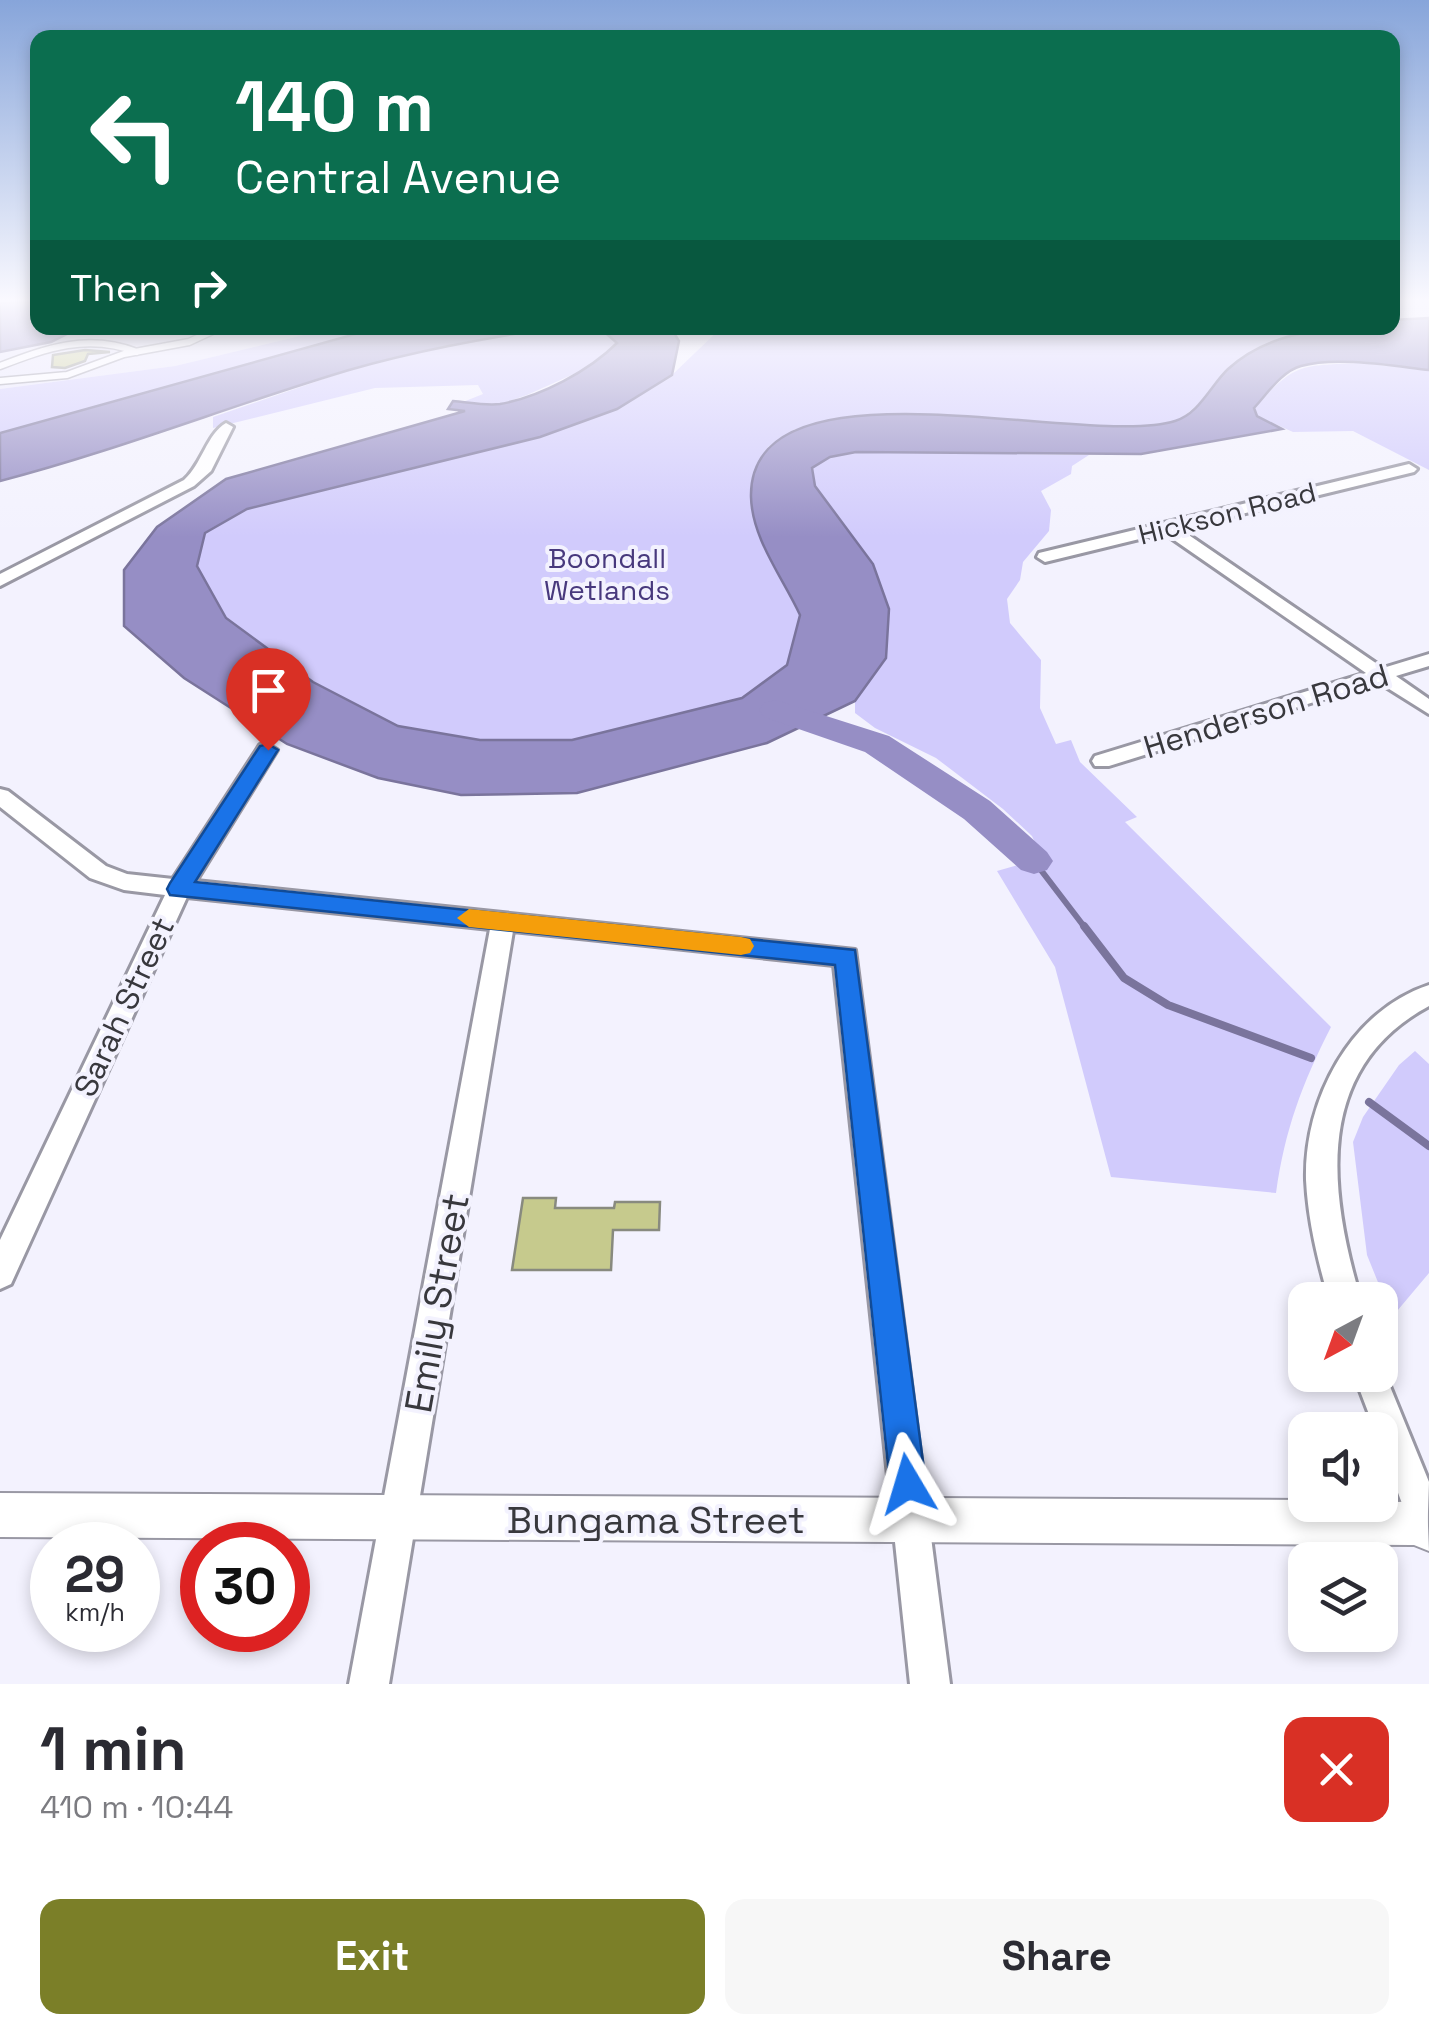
<!DOCTYPE html>
<html lang="en">
<head>
<meta charset="utf-8">
<style>
  body { margin:0; font-family:"Space Grotesk",sans-serif; background:#f7f7f7; color:#2b2b33; height:100vh; display:flex; flex-direction:column; font-size:38px; white-space:nowrap }
  * { box-sizing:border-box; margin:0 }
  p { font-size:32px; color:#7c7c81 }
  .icon { flex:none; width:55px; height:55px; fill:none; stroke:currentColor; stroke-width:2; stroke-linecap:round; stroke-linejoin:round }
  .map { position:relative; height:1684px; overflow:hidden }
  .drawer { display:flex; flex-direction:column; background:#fff; flex:1 }
  .drawer>* { flex:none }
  .guide { position:absolute; left:30px; top:30px; width:1370px; height:305px; border-radius:20px; box-shadow:0 5px 15px #0003; background:#0b6e4f; color:#fff; overflow:hidden }
  .needle { width:65px; rotate:221deg }
  .controls { position:absolute; left:1288px; top:1282px; display:grid; gap:20px }
  .controls a { display:grid; place-items:center; width:110px; height:110px; border-radius:20px; background:#fff; box-shadow:0 5px 15px #0003; font-size:50px }
  .speed { position:absolute; left:30px; top:1522px; display:flex; gap:20px; font-size:50px; font-weight:700; text-align:center }
  .speed>* { display:grid; place-content:center; width:130px; height:130px; border-radius:50%; background:#fff; box-shadow:0 5px 15px #0003; line-height:1 }
  .speed small { font-size:25px; font-weight:400 }
  .speed .limit { border:15px solid #d22; background:#fff; color:#111 }
  .pin { position:absolute; display:grid; place-items:center; width:85px; height:85px; color:#fff; margin:-102px -42px; border-radius:50% 50% 50% 0; rotate:-45deg; box-shadow:0 0 10px #0007 }
  .pin .icon { rotate:45deg }
  .me { position:absolute; width:110px; margin:-55px; rotate:353deg; stroke-linejoin:round; filter:drop-shadow(0 0 8px #0008) }
  .turn { display:flex; align-items:center; gap:35px; height:210px; padding:0 40px; font-size:45px }
  .turn .icon { width:130px; height:130px; stroke-width:2.5 }
  .turn b { display:block; font-size:70px; line-height:85px }
  .then { display:flex; align-items:center; height:95px; padding:0 40px; background:#0003; gap:20px; font-size:38px }
  .round { display:grid; place-items:center; flex:none; width:105px; height:105px; border-radius:20px; background:#f7f7f7 }
  .head { display:flex; align-items:center; justify-content:space-between; height:170px; padding:0 40px }
  h1 { font-size:60px; font-weight:800; line-height:75px }
  .action { display:flex; gap:20px; margin-top:auto; padding:20px 40px }
  .action a { flex:1; height:115px; border-radius:20px; background:#7b7f28; color:#fff; font-size:40px; font-weight:800; line-height:115px; text-align:center }
  .action a+a { background:#f7f7f7; color:#2b2b33 }
  .map>svg:first-child { display:block }
  .built { fill:#e9e7fb }
  .green { fill:#d1cbfc }
  .water { fill:#968ec5; stroke:#7a749c; stroke-width:2.5 }
  .lines { fill:none; stroke-linecap:round; stroke-linejoin:round }
  .stream-far1 { stroke:#7a749c; stroke-width:6 }
  .stream { stroke:#7a749c; stroke-width:8 }
  .river { fill:#968ec5; fill-rule:evenodd }
  .building { fill:#c6ca8d; stroke:#888a7f; stroke-width:2.5 }
  .service-casing { stroke:#9998a4; stroke-width:9 }
  .minor-casing { stroke:#9998a4; stroke-width:6 }
  .tertiary-casing { stroke:#9998a4; stroke-width:4 }
  .service { stroke:#fff; stroke-width:6 }
  .minor { fill:#fff; fill-rule:evenodd }
  .tertiary { fill:#fff; fill-rule:evenodd }
  .route { fill:#1a73e8; stroke:#114b97; stroke-width:2.5 }
  .slow { fill:#f59e0b }
  .labels { text-anchor:middle; dominant-baseline:central; stroke-width:8; stroke-linejoin:round; paint-order:stroke }
  .far-street-label { font-size:28px; fill:#38383d; stroke:#f3f2fe }
  .far-park-label { font-size:28px; fill:#48397d; stroke:#f3f2fe }
  .street-label { font-size:32px; fill:#38383d; stroke:#f3f2fe }
  .near-street-label { font-size:38px; fill:#38383d; stroke:#f3f2fe }
</style>
</head>
<body>
<div class="map">
<svg width="1429" height="1684" viewBox="0 0 1429 1684">
  <rect width="100%" height="100%" fill="#f3f2fe"/>
  <path class="built" d="M0,301H37L38,328H333L175,366L0,389Z"/>
  <path class="green" d="M333,328H377L0,433V389L175,366Z
    M550,328L601,329L618,342L596,364L527,395L498,405L463,402L483,394L478,385L375,388L213,428V417L347,371L432,348Z
    M721,328H1328L1300,332L1228,369L1202,401L1178,421L1117,429L1064,426L795,429L768,447L756,466L757,532L800,615L787,665L742,698L572,740H480L398,726L313,682L226,618L197,566L205,533L247,509L540,437L617,409L672,375Z
    M1358,363L1429,370V470L1353,431L1293,432L1257,416L1254,408C1296,363 1298,366 1358,363Z
    M856,452L1089,455L1072,466L1071,474L1041,491L1051,510L1049,531L1023,562L1020,580L1007,599L1010,623L1041,660L1040,708L1056,744L1071,740L1080,762L1137,817L1125,822L1331,1027C1302,1084 1285,1129 1276,1193L1111,1177L1055,967L997,871L1042,858L1032,836L1003,809L936,758L875,728L855,713V701L886,658L815,486L812,468L830,457Z
    M1415,1051L1429,1064V1273L1392,1317L1367,1255L1353,1142L1363,1117L1399,1065Z"/>
  <path class="water" d="M37,301L38,328H79L51,342L0,352V303Z
    M1429,318V370C1393,366 1336,356 1301,366C1282,371 1267,394 1254,408L1257,416L1282,429L1141,454L856,452L830,457L812,468L815,486L873,564L889,609L886,658L855,701L767,743L577,793L461,795L378,778L287,744L184,678L124,626V570L157,527L226,479L465,411L448,409L453,401C467,402 485,406 500,404C540,397 589,371 617,343L601,329L585,328H671L679,341L672,375L617,409L540,437L247,509L205,533L197,566L226,618L313,682L398,726L480,740H572L742,698L787,665L800,615C783,578 752,539 751,497C748,350 1087,449 1175,421C1199,414 1211,385 1228,369C1274,327 1335,328 1392,328L1393,320Z
    M377,328H550C482,339 415,351 349,370C232,405 119,450 0,481V433Z"/>
  <g class="lines">
    <path class="stream-far1" d="M1034,861L1086,929"/>
    <path class="stream" d="M1084,926L1124,978L1168,1005L1311,1058
      M1369,1102L1429,1146"/>
    <path class="river" d="M776,700L889,736L990,801L1047,852L1053,861L1047,870L1034,874L1021,870L964,819L865,752L764,717L759,710L764,703Z"/>
  </g>
  <path class="building" d="M85,350L110,352L88,354L85,361L65,368L52,367L53,355Z
    M523,1198H556L555,1208H614L615,1202H660L659,1230H613L611,1270H512Z"/>
  <g class="lines">
    <defs>
      <path id="service" d="M0,366C47,348 88,333 137,352
        M0,381L67,375L124,354L189,342L219,328"/>
      <path id="minor" d="M226,423L233,427L211,471L194,486L0,586V574L184,480C202,464 207,434 226,423Z
        M1409,464L1417,469L1414,472L1180,529L1383,668L1429,654V666L1396,676L1429,699V714L1378,682L1109,766H1095L1092,761L1095,756L1366,673L1164,533L1045,562L1037,557L1039,553Z
        M267,744L277,750L196,881L855,950L950,1684H910L834,965L513,931L389,1684H349L490,929L187,897L11,1284L0,1289V1240L165,895L124,890L90,878L0,807V789L8,791L106,866L127,874L173,879L260,745Z
        M1429,985V1006C1312,1069 1329,1193 1361,1300H1329C1318,1261 1308,1221 1306,1180C1304,1100 1350,1011 1429,985Z
        M1380,1362L1429,1482L1427,1541L1414,1536L1380,1444V1430H1375L1354,1375H1380Z"/>
      <path id="tertiary" d="M0,1493L1305,1500V1505L1427,1501L1429,1551L1414,1545L0,1537Z"/>
    </defs>
    <use href="#service" class="service-casing"/>
    <use href="#minor" class="minor-casing"/>
    <use href="#tertiary" class="tertiary-casing"/>
    <use href="#service" class="service"/>
    <use href="#minor" class="minor"/>
    <use href="#tertiary" class="tertiary"/>
  </g>
  <linearGradient id="sky" x2="0" y2="1"><stop stop-color="#87a5da"/><stop offset="0.56" stop-color="#faf9ff"/><stop offset="1" stop-color="#faf9ff" stop-opacity="0"/></linearGradient>
  <rect width="1429" height="537" fill="url(#sky)"/>
  <path class="route" d="M268,744L278,750L195,882L855,950L926,1484L920,1497L908,1502L895,1497L890,1484L835,965L170,895L167,889L170,883L260,746Z"/>
  <path class="slow" d="M469,909L741,937L750,939L754,946L750,953L741,955L469,927L457,918Z"/>
  <g class="labels">
    <g class="far-street-label">
      <text transform="translate(1227 513) rotate(-14)">Hickson Road</text>
    </g>
    <g class="far-park-label">
      <text x="607" y="558">Boondall<tspan x="607" dy="32">Wetlands</tspan></text>
    </g>
    <g class="street-label">
      <text transform="translate(1266 711) rotate(-17)">Henderson Road</text>
      <text transform="translate(124 1007) rotate(-65)">Sarah Street</text>
    </g>
    <g class="near-street-label">
      <text transform="translate(437 1303) rotate(-80)">Emily Street</text>
      <text x="656" y="1520">Bungama Street</text>
    </g>
  </g>
</svg>
<div class="controls">
<a><svg class="needle" viewBox="-14 -14 28 28"><path d="M0-13l5 13h-10z" fill="#e53935"/><path d="M0 13l5-13h-10z" fill="#7c7c81"/></svg></a>
<a><svg class="icon" aria-label="sound" viewBox="0 0 24 24"><path d="M4 9h4l5-4v14l-5-4H4zM17 9q2 3 0 6"/></svg></a>
<a><svg class="icon" aria-label="layers" viewBox="0 0 24 24"><path d="M12 4l9 5-9 5-9-5zM3 14l9 5 9-5"/></svg></a>
</div>
<div class="speed"><div>29<small>km/h</small></div><div class="limit">30</div></div>
<div class="pin" style="left:268px;top:750px;background:#d93025"><svg class="icon" aria-label="arrive" viewBox="0 0 24 24"><path d="M6 21V4h12l-3 4 3 4H6"/></svg></div>
<svg class="me" style="left:908px;top:1484px" viewBox="-20 -20 40 40"><path d="M0-17L14 15 0 8-14 15z" fill="#1a73e8" stroke="#fff" stroke-width="4"/></svg>
<div class="guide">
<div class="turn"><svg class="icon" aria-label="left" viewBox="0 0 24 24"><path d="M17 20v-9H6M10 6l-5 5 5 5"/></svg><div><b>140 m</b>Central Avenue</div></div>
<div class="then">Then<svg class="icon" aria-label="right" viewBox="0 0 24 24"><path d="M7 20v-9h11M14 6l5 5-5 5"/></svg></div>
</div>
</div>
<section class="drawer">
<div class="head"><div><h1>1 min</h1><p>410 m · 10:44</p></div><a class="round" style="background:#d93025;color:#fff"><svg class="icon" aria-label="close" viewBox="0 0 24 24"><path d="M6 6l12 12M18 6L6 18"/></svg></a></div>
<div class="action"><a>Exit</a><a>Share</a></div>
</section>
</body>
</html>
